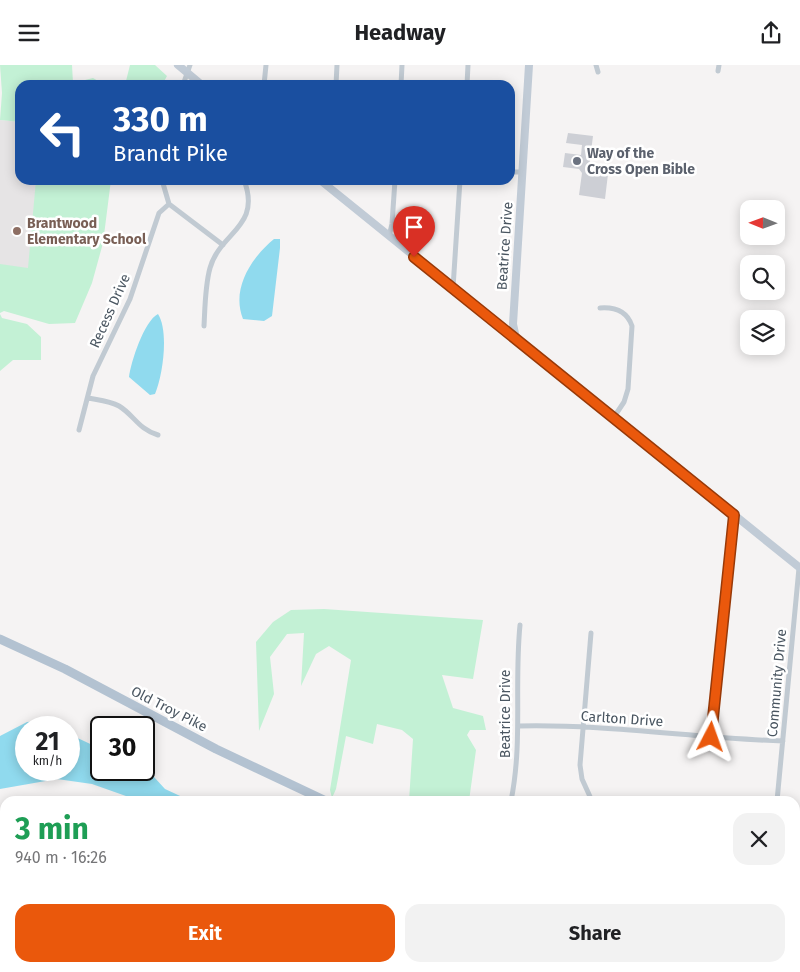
<!DOCTYPE html>
<html lang="en">
<head>
<meta charset="utf-8">
<style>
  body { margin:0; font-family:"Fira Sans",sans-serif; background:#f2f2f2; color:#202124; height:100vh; display:flex; flex-direction:column; font-size:19px; white-space:nowrap }
  * { box-sizing:border-box; margin:0 }
  p { font-size:16px; color:#757577 }
  .icon { flex:none; width:28px; height:28px; fill:none; stroke:currentColor; stroke-width:2; stroke-linecap:round; stroke-linejoin:round }
  .map { position:relative; flex:1; overflow:hidden }
  .drawer { position:absolute; left:0px; top:731px; width:800px; height:176px; display:flex; flex-direction:column; background:#fff; border-radius:15px 15px 0 0; box-shadow:0 2px 12px #0003 }
  .drawer>* { flex:none }
  .banner { position:absolute; left:15px; top:15px; width:500px; height:105px; border-radius:15px; box-shadow:0 2px 12px #0003; background:#1a4fa0; color:#fff; overflow:hidden }
  .needle { width:32px; rotate:271deg }
  .buttons { position:absolute; left:740px; top:135px; display:grid; gap:10px }
  .buttons a { display:grid; place-items:center; width:45px; height:45px; border-radius:10px; background:#fff; box-shadow:0 2px 12px #0003; font-size:25px }
  .speed { position:absolute; left:15px; top:651px; display:flex; gap:10px; font-size:25px; font-weight:700; text-align:center }
  .speed>* { display:grid; place-content:center; width:65px; height:65px; border-radius:50%; background:#fff; box-shadow:0 2px 12px #0003; line-height:1 }
  .speed small { font-size:12px; font-weight:400 }
  .speed .limit { border:2px solid #111; border-radius:8px; background:#fff; color:#111 }
  .pin { position:absolute; display:grid; place-items:center; width:42px; height:42px; color:#fff; margin:-51px -21px; border-radius:50% 50% 50% 0; rotate:-45deg; box-shadow:0 0 5px #0007 }
  .pin .icon { rotate:45deg }
  .me { position:absolute; width:55px; margin:-28px; rotate:4deg; stroke-linejoin:round; filter:drop-shadow(0 0 4px #0008) }
  .turn { display:flex; align-items:center; gap:18px; height:105px; padding:0 15px; font-size:22px }
  .turn .icon { width:65px; height:65px; stroke-width:2.5 }
  .turn b { display:block; font-size:35px; line-height:42px }
  .round { display:grid; place-items:center; flex:none; width:52px; height:52px; border-radius:15px; background:#f2f2f2 }
  .overview { display:flex; align-items:center; justify-content:space-between; height:85px; padding:0 15px }
  h1 { font-size:30px; font-weight:700; line-height:38px; color:#1e9e55 }
  .button { display:flex; gap:10px; margin-top:auto; padding:10px 15px }
  .button a { flex:1; height:58px; border-radius:15px; background:#ea580c; color:#fff; font-size:20px; font-weight:700; line-height:58px; text-align:center }
  .button a+a { background:#f2f2f2; color:#202124 }
  header { display:flex; justify-content:space-between; align-items:center; height:65px; padding:0 15px; background:#fff; font-size:22px; font-weight:700 }
  .map>svg:first-child { display:block }
  .education { fill:#e6e4e5 }
  .green { fill:#c3f1d5 }
  .water { fill:#90daee }
  .building { fill:#cdcfd5 }
  .lines { fill:none; stroke-linecap:round; stroke-linejoin:round }
  .street { stroke:#c1cad2; stroke-width:5 }
  .secondary { stroke:#c1cbd6; stroke-width:8 }
  .primary { stroke:#b3c2d1; stroke-width:9 }
  .route-casing { stroke:#983908; stroke-width:12 }
  .route { stroke:#ea580c; stroke-width:9 }
  .worship-dot { fill:#6b7280; stroke:#fff; stroke-width:2 }
  .education-dot { fill:#8d6e63; stroke:#fff; stroke-width:2 }
  .labels { text-anchor:middle; dominant-baseline:central; stroke-width:5; stroke-linejoin:round; paint-order:stroke }
  .worship-label { font-size:14px; font-weight:bold; fill:#5b616d; stroke:#fff; text-anchor:start }
  .education-label { font-size:14px; font-weight:bold; fill:#785e54; stroke:#fff; text-anchor:start }
  .street-label { font-size:14px; fill:#4a5661; stroke:#fff }
</style>
</head>
<body>
<header><svg class="icon" aria-label="menu" viewBox="0 0 24 24"><path d="M4 6h16M4 12h16M4 18h16"/></svg>Headway<svg class="icon" aria-label="share" viewBox="0 0 24 24"><path d="M12 15V3M7 8l5-5 5 5M5 13v7h14v-7"/></svg></header>
<div class="map">
<svg width="800" height="907" viewBox="0 0 800 907">
  <rect width="100%" height="100%" fill="#f5f3f3"/>
  <path class="education" d="M0,55L20,57V115H37L30,219L0,217Z"/>
  <path class="green" d="M0,0H72L73,18L93,13L105,20H20V57L0,55L2,28Z
    M130,0H155L167,11L162,20H125Z
    M36,115H111L103,178L92,218L75,258L49,259L4,246L0,248V199L28,203Z
    M0,249L2,253L27,259L41,272V295H13L0,306Z
    M324,544L483,555L473,614L442,610L453,643L483,651L486,665H470L467,670L476,685L469,736H409L413,674L402,665L377,659L373,679L346,671L336,724L332,733L330,725L351,595L329,581L316,589L301,621L304,568L287,569L270,592L274,629L259,666L256,577L273,557L291,545Z"/>
  <path class="water" d="M274,174H280V183L272,251L264,256L243,254C231,224 251,193 274,174Z
    M158,249C169,266 163,310 155,329L150,330L129,312C131,297 144,256 158,249Z
    M39,656L53,662H26V705H69V669L101,684V705H144V701L165,724L191,736H140L92,719L57,714L0,724V671L27,657Z
    M5,897V902H103V907H0V899Z
    M421,903H479L485,907H426Z"/>
  <path class="building" d="M568,68L593,71L589,102L592,107L608,109L605,134L579,130L582,108L579,104L563,102L565,88L581,90L582,80L566,78Z"/>
  <g class="lines">
    <path class="street" d="M596,0L598,7
      M718,6L719,0
      M183,20L190,0
      M264,20L266,0
      M336,20L337,0
      M401,20L402,0
      M467,20L468,0
      M510,107H522
      M162,115L169,139L223,180
      M389,171L392,159L395,115
      M453,223L460,115
      M600,243C614,242 627,246 632,261L628,324L624,337L614,352
      M204,261C205,243 205,221 210,203C220,167 262,162 244,115
      M88,333C98,335 110,336 119,341C134,350 138,364 158,370
      M79,365L93,311L130,234L159,148L169,139
      M591,568L580,700L582,714L592,736
      M519,661C607,659 695,673 783,676
      M711,672L734,449
      M511,736C523,676 514,621 520,560
      M777,736L799,503
      M795,804L800,805
      M689,907V902
      M760,907V902"/>
    <path class="secondary" d="M178,0L202,20
      M320,115L800,503
      M516,273L513,259L529,0"/>
    <path class="primary" d="M0,574L65,604L216,684L326,736
      M573,902L578,907"/>
  </g>
  <g class="lines">
    <defs>
      <path id="route" d="M414,192L734,450L711,672"/>
    </defs>
    <use href="#route" class="route-casing"/>
    <use href="#route" class="route"/>
  </g>
  <circle class="worship-dot" cx="577" cy="96" r="5"/>
  <circle class="education-dot" cx="17" cy="166" r="5"/>
  <g class="labels">
    <g class="worship-label">
      <text x="587" y="88">Way of the<tspan x="587" dy="16">Cross Open Bible</tspan></text>
    </g>
    <g class="education-label">
      <text x="27" y="158">Brantwood<tspan x="27" dy="16">Elementary School</tspan></text>
    </g>
    <g class="street-label">
      <text transform="translate(505 181) rotate(-86)">Beatrice Drive</text>
      <text transform="translate(110 246) rotate(-66)">Recess Drive</text>
      <text transform="translate(777 618) rotate(-85)">Community Drive</text>
      <text transform="translate(169 644) rotate(27)">Old Troy Pike</text>
      <text transform="translate(505 649) rotate(-90)">Beatrice Drive</text>
      <text transform="translate(622 654) rotate(4)">Carlton Drive</text>
    </g>
  </g>
</svg>
<div class="buttons">
<a><svg class="needle" viewBox="-14 -14 28 28"><path d="M0-13l5 13h-10z" fill="#e53935"/><path d="M0 13l5-13h-10z" fill="#757577"/></svg></a>
<a><svg class="icon" aria-label="search" viewBox="0 0 24 24"><circle cx="10" cy="10" r="6"/><path d="M15 15l6 6"/></svg></a>
<a><svg class="icon" aria-label="layers" viewBox="0 0 24 24"><path d="M12 4l9 5-9 5-9-5zM3 14l9 5 9-5"/></svg></a>
</div>
<div class="speed"><div>21<small>km/h</small></div><div class="limit">30</div></div>
<div class="pin" style="left:414px;top:192px;background:#d93025"><svg class="icon" aria-label="arrive" viewBox="0 0 24 24"><path d="M6 21V4h12l-3 4 3 4H6"/></svg></div>
<svg class="me" style="left:711px;top:672px" viewBox="-20 -20 40 40"><path d="M0-17L14 15 0 8-14 15z" fill="#ea580c" stroke="#fff" stroke-width="4"/></svg>
<div class="banner">
<div class="turn"><svg class="icon" aria-label="left" viewBox="0 0 24 24"><path d="M17 20v-9H6M10 6l-5 5 5 5"/></svg><div><b>330 m</b>Brandt Pike</div></div>
</div>
<section class="drawer">
<div class="overview"><div><h1>3 min</h1><p>940 m · 16:26</p></div><a class="round"><svg class="icon" aria-label="close" viewBox="0 0 24 24"><path d="M6 6l12 12M18 6L6 18"/></svg></a></div>
<div class="button"><a>Exit</a><a>Share</a></div>
</section>
</div>
</body>
</html>
